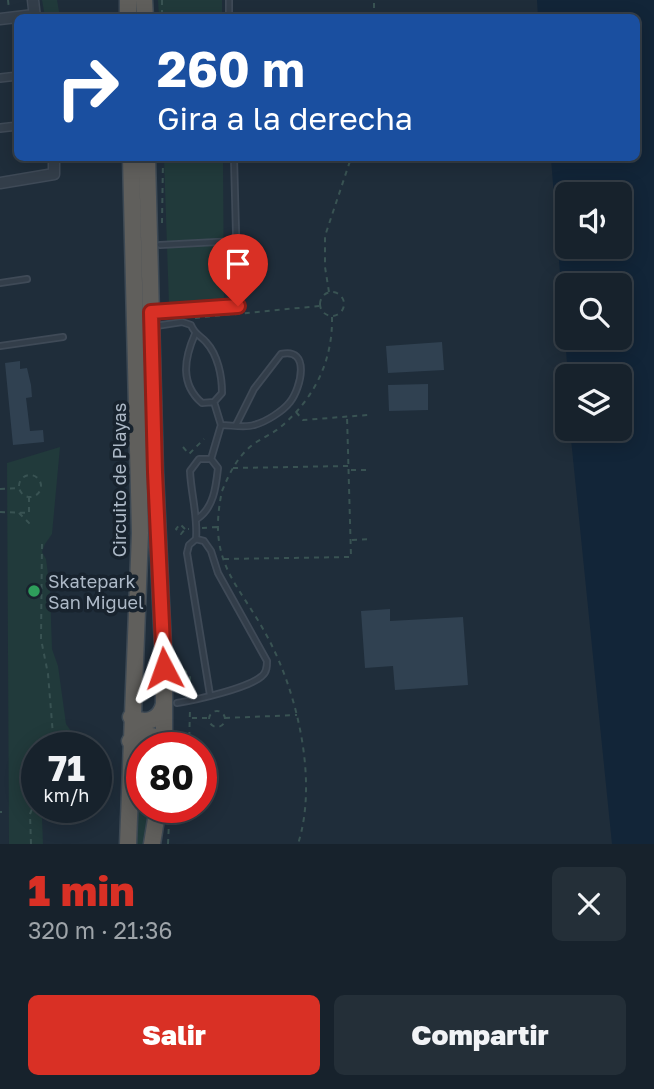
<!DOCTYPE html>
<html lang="es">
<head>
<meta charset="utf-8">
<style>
  body { margin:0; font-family:"Golos Text",sans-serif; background:#242f38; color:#f1f3f6; height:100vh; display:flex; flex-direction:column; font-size:26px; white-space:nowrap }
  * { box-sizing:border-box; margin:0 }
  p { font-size:23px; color:#9ea4a9 }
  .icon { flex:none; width:38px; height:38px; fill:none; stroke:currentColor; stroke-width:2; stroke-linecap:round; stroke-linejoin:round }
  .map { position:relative; height:844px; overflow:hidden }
  .side { display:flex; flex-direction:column; background:#17222c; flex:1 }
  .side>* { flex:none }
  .hud { position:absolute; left:14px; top:14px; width:626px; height:147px; border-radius:10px; box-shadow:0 4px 18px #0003,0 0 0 2px #363f48; background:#1a4fa0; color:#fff; overflow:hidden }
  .controls { position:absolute; left:555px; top:182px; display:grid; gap:14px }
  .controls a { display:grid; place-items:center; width:77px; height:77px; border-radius:10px; background:#17222c; box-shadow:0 4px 18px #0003,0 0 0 2px #363f48; font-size:35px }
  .speed { position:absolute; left:21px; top:732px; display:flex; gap:14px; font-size:35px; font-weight:700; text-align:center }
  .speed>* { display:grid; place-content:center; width:91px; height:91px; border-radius:50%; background:#17222c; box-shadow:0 4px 18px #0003,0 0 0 2px #363f48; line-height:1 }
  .speed small { font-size:18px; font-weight:400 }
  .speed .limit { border:10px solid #d22; background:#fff; color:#111 }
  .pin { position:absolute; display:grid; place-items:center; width:60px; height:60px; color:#fff; margin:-72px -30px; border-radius:50% 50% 50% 0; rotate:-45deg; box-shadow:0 0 7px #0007 }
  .pin .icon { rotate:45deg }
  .me { position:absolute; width:77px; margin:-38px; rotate:356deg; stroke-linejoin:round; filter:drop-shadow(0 0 5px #0008) }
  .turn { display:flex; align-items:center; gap:24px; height:147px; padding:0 28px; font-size:32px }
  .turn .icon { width:91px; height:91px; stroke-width:2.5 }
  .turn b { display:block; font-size:49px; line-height:60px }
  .round { display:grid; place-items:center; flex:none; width:74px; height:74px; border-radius:10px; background:#242f38 }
  .summary { display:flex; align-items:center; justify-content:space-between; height:119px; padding:0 28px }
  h1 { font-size:42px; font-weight:800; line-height:52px; color:#d93025 }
  .cta { display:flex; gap:14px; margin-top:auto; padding:14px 28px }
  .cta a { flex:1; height:80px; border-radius:10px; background:#d93025; color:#fff; font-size:28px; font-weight:800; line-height:80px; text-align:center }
  .cta a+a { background:#242f38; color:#f1f3f6 }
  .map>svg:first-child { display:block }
  .green { fill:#213a3b }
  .water { fill:#122538; fill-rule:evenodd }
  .building { fill:#304151 }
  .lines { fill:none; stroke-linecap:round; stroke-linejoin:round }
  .service-casing { stroke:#3f4a57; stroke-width:8 }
  .pedestrian-casing { stroke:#3f4a57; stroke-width:10 }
  .minor-casing { stroke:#3f4a57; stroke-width:13 }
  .trunk-casing { stroke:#3d4954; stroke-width:19 }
  .path { stroke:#395353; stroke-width:2; stroke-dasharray:5 5; stroke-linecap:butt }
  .service { stroke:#333e4a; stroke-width:4.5 }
  .pedestrian { stroke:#333e4a; stroke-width:7 }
  .minor { stroke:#333e4a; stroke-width:10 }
  .trunk { stroke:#605f5c; stroke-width:16 }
  .route-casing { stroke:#8d1f18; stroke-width:18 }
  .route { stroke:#d93025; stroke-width:12 }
  .leisure-dot { fill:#2e9e5b; stroke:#18232e; stroke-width:2.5 }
  .labels { text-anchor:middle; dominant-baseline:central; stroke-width:7; stroke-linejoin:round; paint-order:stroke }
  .street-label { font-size:18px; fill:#adb9c7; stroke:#18232e }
  .poi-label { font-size:18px; fill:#adb9c7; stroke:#18232e; text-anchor:start }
</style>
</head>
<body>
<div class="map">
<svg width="654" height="844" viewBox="0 0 654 844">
  <rect width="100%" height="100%" fill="#1f2d3a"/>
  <path class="green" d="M42,0H57L60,17H45Z
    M158,0H222V17H159Z
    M164,158H223L224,300L169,305Z
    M60,447L52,534L45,544L42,552L46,559L50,590L52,649L58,666L66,724L71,731V747H37V807H47L42,818L43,844H9L7,463Z
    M145,740L155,747H142V807H149L145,844H134L135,748Z"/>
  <path class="water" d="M537,0H654V844H612L570,429H620V376H568L551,158H637V18L538,17ZM567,194H620V247H567ZM567,285H620V338H567Z"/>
  <path class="building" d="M442,342L444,370L388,373L386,346Z
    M20,361V369L27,368L31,385L32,397L26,398L30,431L43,430L44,442L13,445L5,363Z
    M428,384V410L389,411L388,385Z
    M390,609V621L463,617L468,685L395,690L393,666L365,668L361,611Z"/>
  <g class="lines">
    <defs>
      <path id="service" d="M229,0V18
        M160,245L236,241
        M0,283L27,279
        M155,312L238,306L234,158
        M156,326L182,322L191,325C195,335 200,335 206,342C218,355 222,376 222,393L214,402L202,403C180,384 184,359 195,334
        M0,346L63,337
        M221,425C231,425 245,428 254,425C266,422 283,411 290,402C301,388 311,347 281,354L254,389L236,425
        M211,459L221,425L214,402
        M196,539C198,516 191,494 190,471L199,459H211L218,468C216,486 214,508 197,519
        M177,703C196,700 249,688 262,676C267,672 267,666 267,661L218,573L211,551L204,541L196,539L189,545L187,553L210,695"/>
      <path id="pedestrian" d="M0,78L18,76
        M0,128L18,126"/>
      <path id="minor" d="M33,0L35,18
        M0,19L34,15
        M0,183L54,174V158"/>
      <path id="trunk" d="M128,0V18
        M144,0L145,18
        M147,158L155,473L164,668V747
        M131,717C145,725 160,721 164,704
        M130,741L137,737L152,736L164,746
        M128,844L140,533L131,158
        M152,844L158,807"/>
    </defs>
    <use href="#service" class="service-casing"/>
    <use href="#pedestrian" class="pedestrian-casing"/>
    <use href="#minor" class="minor-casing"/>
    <use href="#trunk" class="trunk-casing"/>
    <path class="path" d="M8,0L9,9
      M162,0V18
      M374,18V0
      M162,223L163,158
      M320 304a12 12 0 1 1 24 0a12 12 0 1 1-24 0Z
      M329,292L325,267V236L351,158
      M195,318L319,306
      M296,412L303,420L368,415
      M183,447L189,454L204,439
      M233,468L349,466
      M351,470H369
      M19 486a11 11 0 1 1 22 0a11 11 0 1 1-22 0Z
      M0,489L18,488
      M222,491C230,472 238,455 255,443C263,438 271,434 278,429C313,401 333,362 332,317
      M221,496C208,565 239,583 268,638C298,694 318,782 298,844
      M0,512L29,513V498
      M19,513L33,527
      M202,528L217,527
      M185,529L180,524L176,529L181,534L185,529H189
      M352,540L371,539
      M42,544L41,639L48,674L54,747
      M224,559L351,557L347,416
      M176,662L190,676V693
      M209 719a8 8 0 1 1 16 0a8 8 0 1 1-16 0Z
      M192,718H207
      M225,718L297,715
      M189,747L190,709
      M0,812H2
      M31,844L30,814L37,797
      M168,844L169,822"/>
    <use href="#service" class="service"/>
    <use href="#pedestrian" class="pedestrian"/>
    <use href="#minor" class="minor"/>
    <use href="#trunk" class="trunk"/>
  </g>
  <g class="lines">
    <defs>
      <path id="route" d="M164,668L155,472L151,312L238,306"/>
    </defs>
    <use href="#route" class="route-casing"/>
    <use href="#route" class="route"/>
  </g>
  <circle class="leisure-dot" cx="34" cy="591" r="7"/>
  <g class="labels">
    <g class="street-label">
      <text transform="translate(119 480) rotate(-90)">Circuito de Playas</text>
    </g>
    <g class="poi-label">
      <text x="48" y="581">Skatepark<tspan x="48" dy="21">San Miguel</tspan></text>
    </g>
  </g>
</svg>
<div class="controls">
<a><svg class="icon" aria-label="sound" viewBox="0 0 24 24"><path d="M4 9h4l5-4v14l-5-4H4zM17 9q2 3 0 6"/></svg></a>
<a><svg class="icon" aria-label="search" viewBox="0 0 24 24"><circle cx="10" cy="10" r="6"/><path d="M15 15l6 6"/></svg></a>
<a><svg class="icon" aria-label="layers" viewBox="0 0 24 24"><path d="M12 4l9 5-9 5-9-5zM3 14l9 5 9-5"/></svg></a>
</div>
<div class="speed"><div>71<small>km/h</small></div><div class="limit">80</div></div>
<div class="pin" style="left:238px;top:306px;background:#d93025"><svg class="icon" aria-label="arrive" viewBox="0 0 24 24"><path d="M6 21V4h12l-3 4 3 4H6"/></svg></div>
<svg class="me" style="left:164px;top:668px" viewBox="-20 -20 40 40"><path d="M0-17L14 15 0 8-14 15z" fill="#d93025" stroke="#fff" stroke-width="4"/></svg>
<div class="hud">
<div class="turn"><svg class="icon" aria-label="right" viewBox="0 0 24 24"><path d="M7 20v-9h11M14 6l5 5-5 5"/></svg><div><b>260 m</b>Gira a la derecha</div></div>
</div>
</div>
<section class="side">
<div class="summary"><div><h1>1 min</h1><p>320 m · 21:36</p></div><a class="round"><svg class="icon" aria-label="close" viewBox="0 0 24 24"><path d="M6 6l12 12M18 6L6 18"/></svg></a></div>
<div class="cta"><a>Salir</a><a>Compartir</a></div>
</section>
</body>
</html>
